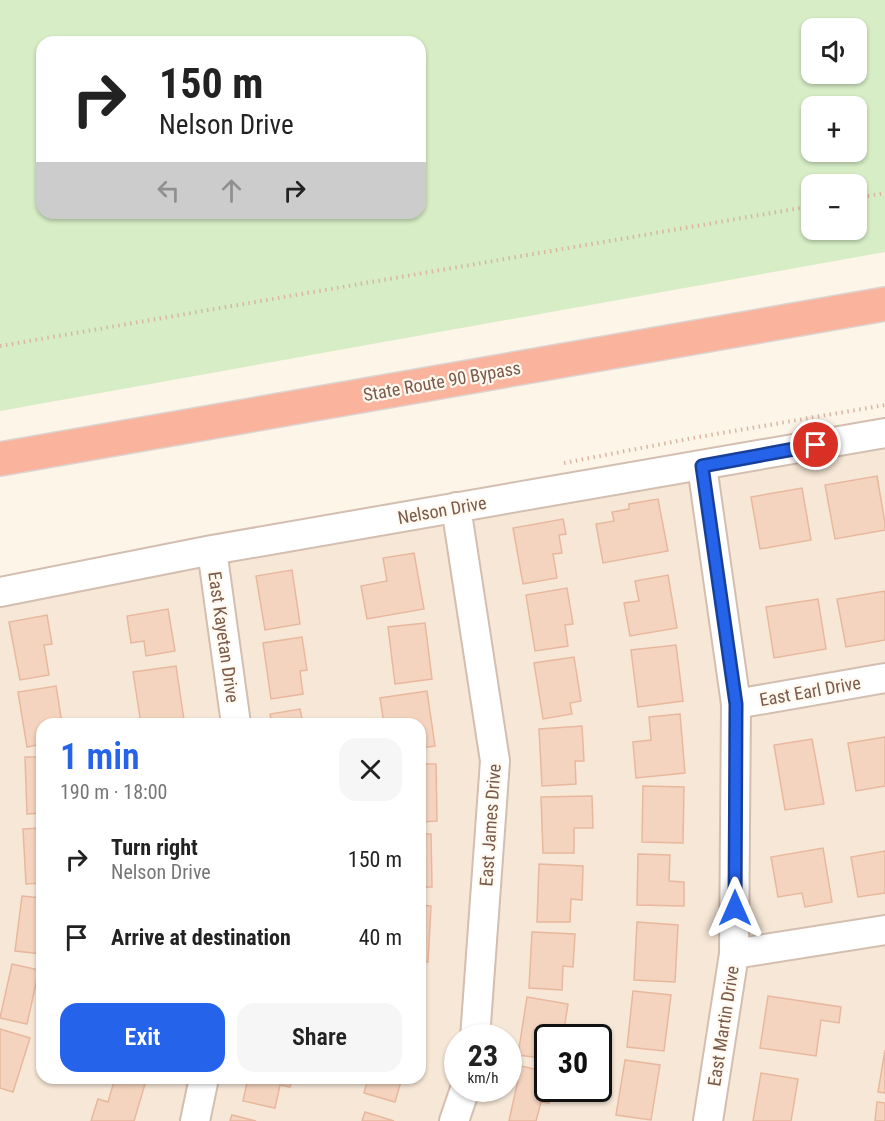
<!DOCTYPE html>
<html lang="en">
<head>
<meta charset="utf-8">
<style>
  body { margin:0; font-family:"Roboto Condensed",sans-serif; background:#f6f6f6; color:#222; height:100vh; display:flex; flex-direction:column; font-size:22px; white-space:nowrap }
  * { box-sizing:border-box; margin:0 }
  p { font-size:20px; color:#767676 }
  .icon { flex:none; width:33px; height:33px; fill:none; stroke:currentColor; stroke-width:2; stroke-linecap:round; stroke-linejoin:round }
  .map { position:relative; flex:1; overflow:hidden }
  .drawer { position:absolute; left:36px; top:718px; width:390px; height:366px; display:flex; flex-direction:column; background:#fff; border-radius:18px; box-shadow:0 2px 4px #0004 }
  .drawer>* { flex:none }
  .banner { position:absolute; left:36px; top:36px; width:390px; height:183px; border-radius:18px; box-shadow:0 2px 4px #0004; background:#fff; color:#222; overflow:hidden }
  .fabs { position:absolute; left:801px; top:18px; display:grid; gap:12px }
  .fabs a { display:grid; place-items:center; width:66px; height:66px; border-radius:12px; background:#fff; box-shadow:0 2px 4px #0004; font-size:30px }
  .speed { position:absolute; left:444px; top:1024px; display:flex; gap:12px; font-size:30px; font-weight:700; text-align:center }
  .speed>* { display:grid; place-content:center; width:78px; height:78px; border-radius:50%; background:#fff; box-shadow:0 2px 4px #0004; line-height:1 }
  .speed small { font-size:15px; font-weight:400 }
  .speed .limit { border:3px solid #111; border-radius:9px; background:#fff; color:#111 }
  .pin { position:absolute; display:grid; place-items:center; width:51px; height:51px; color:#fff; margin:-26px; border:3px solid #fff; border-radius:50%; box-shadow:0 2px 6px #0007 }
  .me { position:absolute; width:66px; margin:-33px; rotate:0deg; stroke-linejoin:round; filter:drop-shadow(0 0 4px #0008) }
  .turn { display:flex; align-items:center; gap:21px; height:126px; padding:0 24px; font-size:27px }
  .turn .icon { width:78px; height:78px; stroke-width:2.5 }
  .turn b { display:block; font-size:42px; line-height:51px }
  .lanes { display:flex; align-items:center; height:57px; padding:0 24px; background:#0003; justify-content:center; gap:30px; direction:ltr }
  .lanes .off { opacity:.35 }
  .round { display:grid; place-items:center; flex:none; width:63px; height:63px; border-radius:18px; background:#f6f6f6 }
  .head { display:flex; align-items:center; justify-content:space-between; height:102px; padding:0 24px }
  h1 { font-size:36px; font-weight:600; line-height:45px; color:#2563eb }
  .primary-button { display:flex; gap:12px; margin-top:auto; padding:12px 24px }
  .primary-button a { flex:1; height:69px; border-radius:18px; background:#2563eb; color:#fff; font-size:24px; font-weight:600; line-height:69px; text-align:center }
  .primary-button a+a { background:#f6f6f6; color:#222 }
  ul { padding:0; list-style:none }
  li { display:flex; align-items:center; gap:18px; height:78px; padding:0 24px }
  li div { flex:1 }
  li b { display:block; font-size:22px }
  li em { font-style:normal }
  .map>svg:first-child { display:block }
  .residential { fill:#f6e7d6; fill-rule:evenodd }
  .green { fill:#d6edc5; fill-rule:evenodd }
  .building { fill:#f4d3bf; stroke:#e8b89e; stroke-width:1.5 }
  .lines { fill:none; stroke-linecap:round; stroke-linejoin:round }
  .minor-casing { stroke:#d3beb0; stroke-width:32 }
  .highway-casing { stroke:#dcd4d0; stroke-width:36 }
  .path { stroke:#dab6a1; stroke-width:4; stroke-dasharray:1.5 4.5; stroke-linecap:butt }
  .minor { stroke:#fff; stroke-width:28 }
  .highway { stroke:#fab39d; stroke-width:33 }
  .route-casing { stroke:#184099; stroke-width:15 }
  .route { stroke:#2563eb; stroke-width:10 }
  .labels { text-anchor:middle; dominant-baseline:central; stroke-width:4.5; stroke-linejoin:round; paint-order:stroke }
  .street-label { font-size:18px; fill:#7a5a4a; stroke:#fff9f0 }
</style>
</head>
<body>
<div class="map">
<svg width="885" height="1121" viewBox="0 0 885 1121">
  <rect width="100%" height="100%" fill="#fdf5e8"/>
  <path class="residential" d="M885,444V1121H0V599ZM42,724H420V1078H42ZM458,1038H508V1089H458ZM548,1038H598V1089H548Z"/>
  <path class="green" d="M0,0H885V252L0,411ZM812,28H856V74H812ZM42,42H420V213H42ZM812,106H856V152H812ZM812,184H856V230H812Z"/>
  <path class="building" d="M877,476L885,523V530L835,539L825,485Z
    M802,488L811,540L760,549L751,497Z
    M658,499L668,551L603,563L596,524L614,521L612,512L629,509V504Z
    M563,519L566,534L559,535L562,553L553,554L557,578L523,584L513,528Z
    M414,553L424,609L367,619L361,586L387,581L383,558Z
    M292,570L300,624L265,630L256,576Z
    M668,575L677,628L630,636L624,603L639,601L635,581Z
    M567,588L573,624L565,625L568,646L535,651L526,595Z
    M885,591V640L846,647L837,599Z
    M818,599L826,649L774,658L766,607Z
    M168,609L175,651L146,656L144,641L131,643L127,616Z
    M47,615L52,644L44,645L49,675L20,680L9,622Z
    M425,623L432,679L395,684L388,627Z
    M302,637L307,670L300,671L303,694L271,699L263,643Z
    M676,645L683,701L638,707L631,650Z
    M574,657L581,701L570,703L572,714L543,719L534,663Z
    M176,666L184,720L157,724H141L133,672Z
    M56,686L62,723L53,724H42V744L27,747L18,692Z
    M427,691L435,746L420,748V724H384L380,698Z
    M300,709L303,724H272L270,714Z
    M680,714L685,773L636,778L633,742L651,740L649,717Z
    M582,726L584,761H575L576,784L542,786L539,729Z
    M885,737V786L856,791L848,743Z
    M812,739L824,804L785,810L774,745Z
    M25,757H42V813L27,814Z
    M420,764H436L437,821L420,822Z
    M643,786L684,787L683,843L642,842Z
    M592,796L593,828H574V853H543L541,797Z
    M42,828V883L26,884L23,829Z
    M420,834H431L432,887H420Z
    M823,848L832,902L805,907L802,893L778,897L771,857Z
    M885,851V893L858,897L851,857Z
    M638,854L670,855L669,881L684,882V906L637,905Z
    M539,864L583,866L582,900L571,899L570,922H537Z
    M22,896L42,898V954L15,951Z
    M420,905L431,906L428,962L420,961Z
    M637,922L678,925L675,982L634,980Z
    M532,932L575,934L573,967L563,966L562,990L529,988Z
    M12,964L39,970L27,1024L0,1018Z
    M420,976L425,977L420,1017Z
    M633,991L671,995L664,1051L627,1047Z
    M768,996L841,1007L839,1023L821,1020L816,1056L760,1048Z
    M527,997L568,1004L563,1036L555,1035L554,1038H548V1059L518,1055Z
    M0,1029L30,1038L13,1092L0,1088Z
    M885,1050V1093L878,1092Z
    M625,1060L660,1065L651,1120L616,1115Z
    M521,1066L548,1072V1089H552L549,1103L541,1102L536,1121H509Z
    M761,1073L798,1079L791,1121H753Z
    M115,1078H129L145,1084L134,1121H91L98,1099L108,1102Z
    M248,1078H292L290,1087L280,1085L275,1108L243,1101Z
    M368,1078H402L395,1102L364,1093Z
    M877,1102L885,1103V1121H875Z
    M365,1112L394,1121H362Z
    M232,1115L256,1121H230Z"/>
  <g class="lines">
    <defs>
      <path id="minor" d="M702,466L736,704L734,954L708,1121
        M456,507L495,761L475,1038
        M212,550L236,724
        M0,592L212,550L885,433
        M736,704L885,678
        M734,954L885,930
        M195,1121L204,1078
        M454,1121L465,1089"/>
      <path id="highway" d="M0,459L885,304"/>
    </defs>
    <use href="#minor" class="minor-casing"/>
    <use href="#highway" class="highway-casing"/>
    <path class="path" d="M856,198L885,193
      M0,346L812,206
      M564,463L693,438L885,405"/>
    <use href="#minor" class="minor"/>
    <use href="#highway" class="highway"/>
  </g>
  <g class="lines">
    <defs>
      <path id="route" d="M735,908L736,704L702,466L816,445"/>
    </defs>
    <use href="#route" class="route-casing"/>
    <use href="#route" class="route"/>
  </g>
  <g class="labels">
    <g class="street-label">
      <text transform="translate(442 381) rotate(-10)">State Route 90 Bypass</text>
      <text transform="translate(442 510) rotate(-10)">Nelson Drive</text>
      <text transform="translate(224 637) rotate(82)">East Kayetan Drive</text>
      <text transform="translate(810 691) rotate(-10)">East Earl Drive</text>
      <text transform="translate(490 825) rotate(-86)">East James Drive</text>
      <text transform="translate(723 1026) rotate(-81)">East Martin Drive</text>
    </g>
  </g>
</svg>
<div class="fabs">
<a><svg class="icon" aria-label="sound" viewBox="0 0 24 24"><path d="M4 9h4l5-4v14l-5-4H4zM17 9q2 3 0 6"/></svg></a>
<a>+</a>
<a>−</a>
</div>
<div class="speed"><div>23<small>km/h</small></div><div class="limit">30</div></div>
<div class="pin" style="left:816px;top:445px;background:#d93025"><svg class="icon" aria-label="arrive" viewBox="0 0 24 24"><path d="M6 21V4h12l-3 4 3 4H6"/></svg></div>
<svg class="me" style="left:735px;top:908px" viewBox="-20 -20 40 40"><path d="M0-17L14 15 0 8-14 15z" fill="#2563eb" stroke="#fff" stroke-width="4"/></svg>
<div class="banner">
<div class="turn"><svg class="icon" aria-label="right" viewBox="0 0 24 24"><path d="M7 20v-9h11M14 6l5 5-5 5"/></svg><div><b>150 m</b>Nelson Drive</div></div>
<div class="lanes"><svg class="icon off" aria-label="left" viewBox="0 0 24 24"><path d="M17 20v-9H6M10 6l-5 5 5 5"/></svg><svg class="icon off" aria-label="ahead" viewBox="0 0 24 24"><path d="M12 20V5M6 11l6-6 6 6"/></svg><svg class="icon" aria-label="right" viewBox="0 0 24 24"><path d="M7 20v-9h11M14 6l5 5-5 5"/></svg></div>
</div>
<section class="drawer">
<div class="head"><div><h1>1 min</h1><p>190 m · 18:00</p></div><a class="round"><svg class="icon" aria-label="close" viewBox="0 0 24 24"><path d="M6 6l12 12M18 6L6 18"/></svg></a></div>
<ul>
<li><svg class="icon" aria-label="right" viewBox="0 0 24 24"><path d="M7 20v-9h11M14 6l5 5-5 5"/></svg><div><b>Turn right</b><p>Nelson Drive</p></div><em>150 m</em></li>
<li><svg class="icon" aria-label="arrive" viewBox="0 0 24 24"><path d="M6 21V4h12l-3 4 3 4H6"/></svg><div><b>Arrive at destination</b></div><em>40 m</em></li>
</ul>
<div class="primary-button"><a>Exit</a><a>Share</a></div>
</section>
</div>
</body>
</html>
